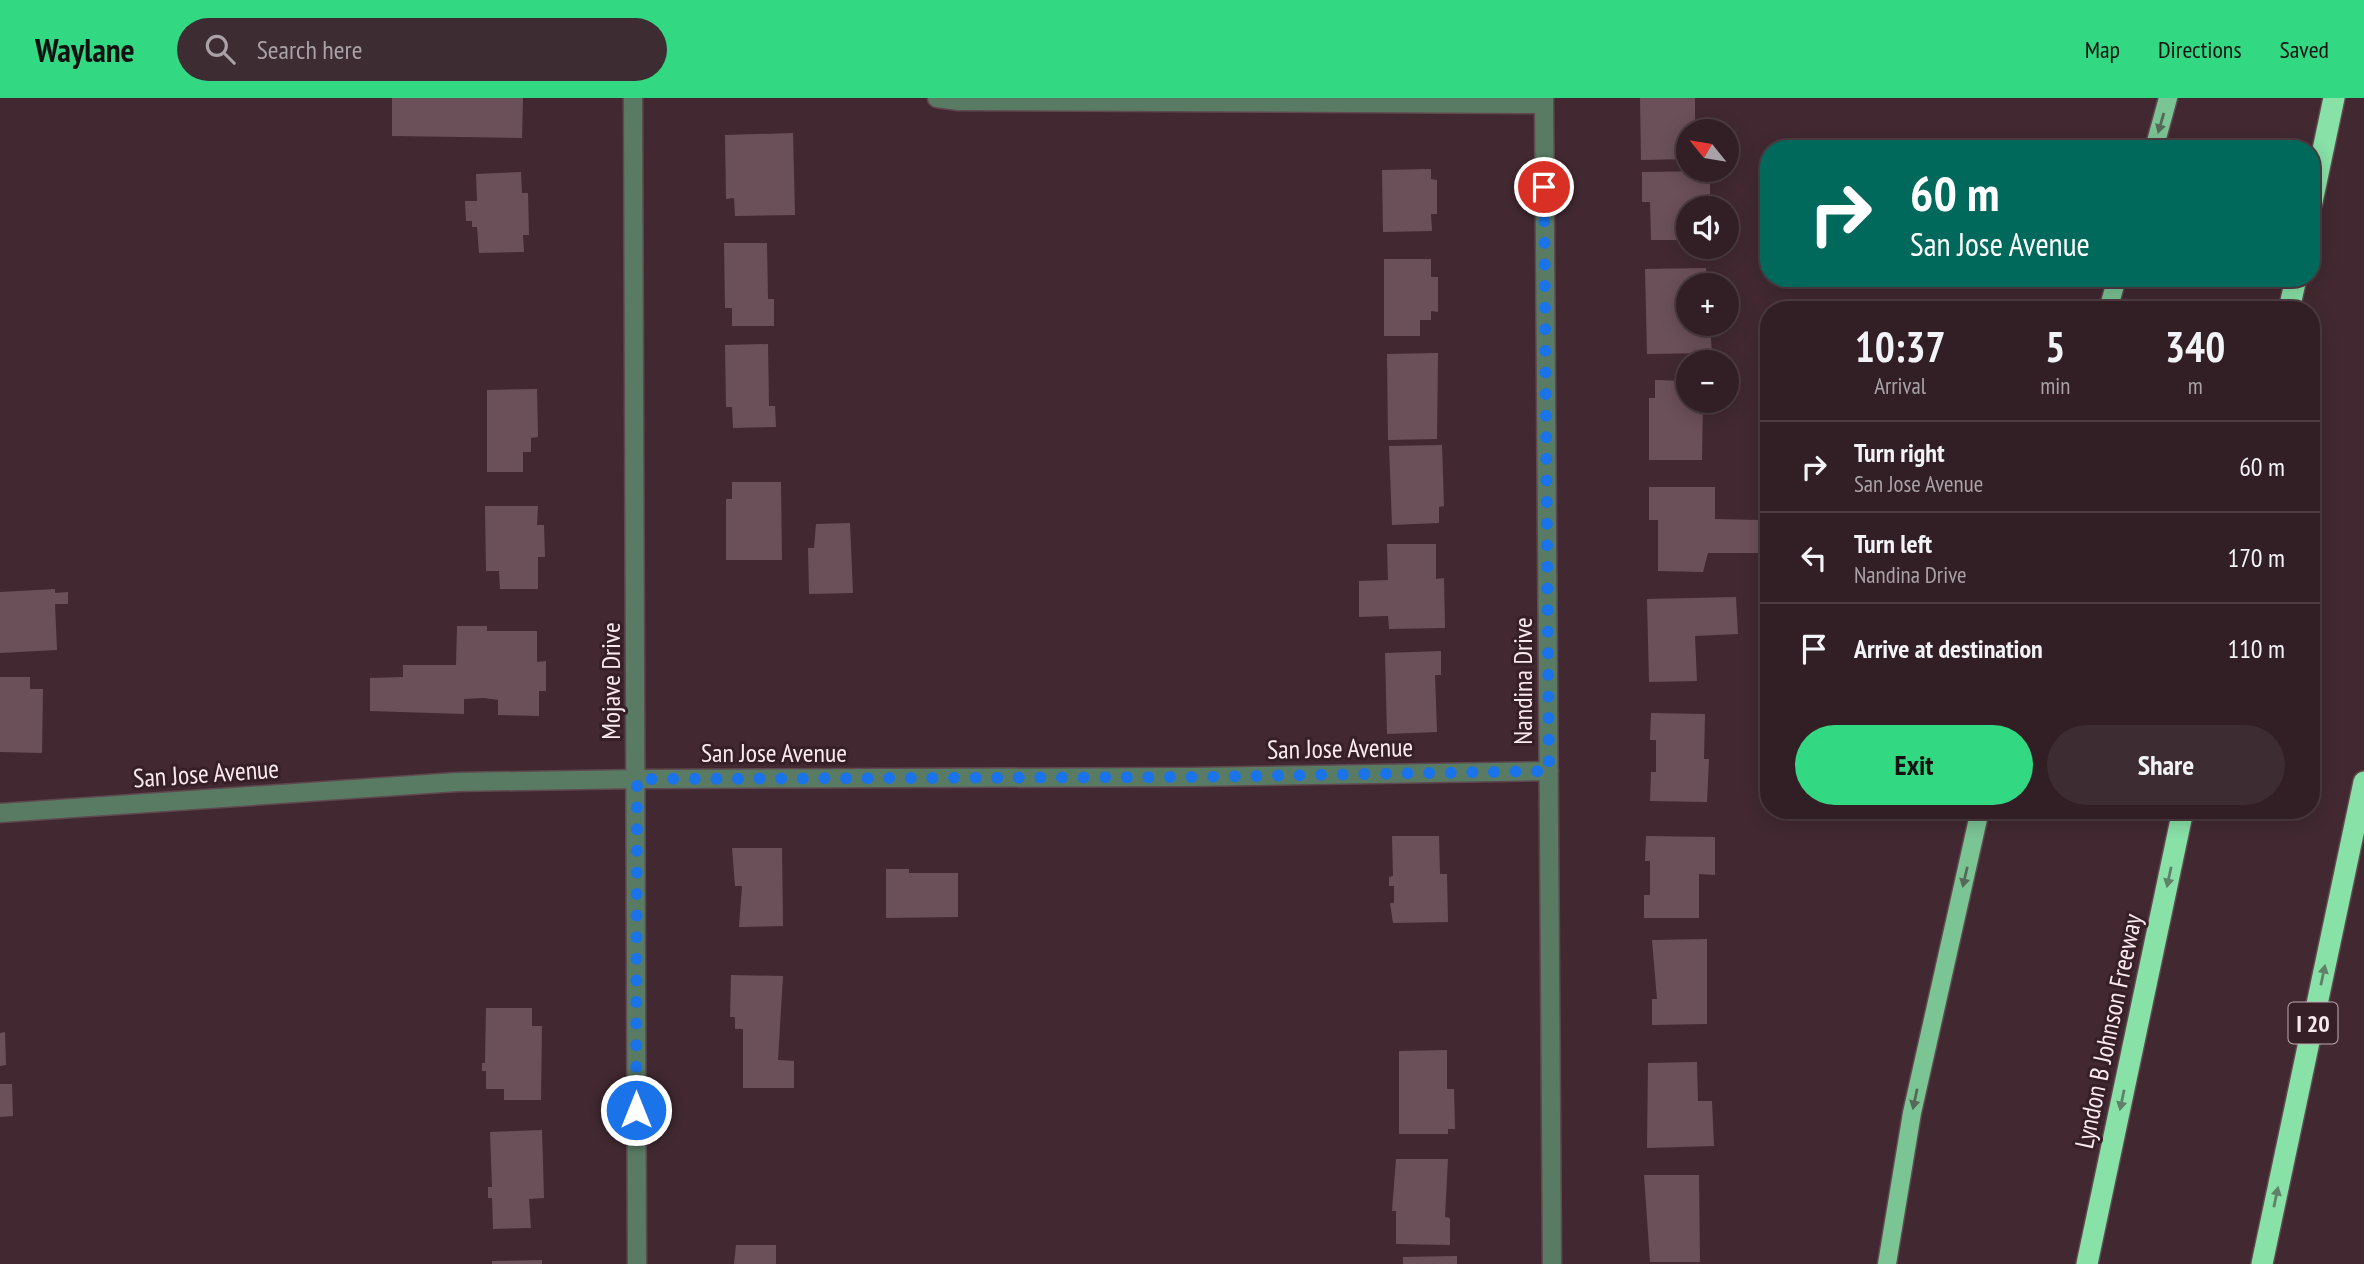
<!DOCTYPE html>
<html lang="en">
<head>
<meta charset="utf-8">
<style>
  body { margin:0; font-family:"PT Sans Narrow",sans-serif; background:#3d2c32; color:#f1f3f6; height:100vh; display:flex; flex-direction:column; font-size:26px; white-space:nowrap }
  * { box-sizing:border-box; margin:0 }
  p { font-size:23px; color:#a8a2a7 }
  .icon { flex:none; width:38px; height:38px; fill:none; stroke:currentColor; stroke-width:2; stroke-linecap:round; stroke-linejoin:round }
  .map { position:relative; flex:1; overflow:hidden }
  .panel { position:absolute; left:1760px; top:203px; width:560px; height:518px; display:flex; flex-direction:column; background:#321f25; border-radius:28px; box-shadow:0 4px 18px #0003,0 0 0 2px #4d3d42 }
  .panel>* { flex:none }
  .top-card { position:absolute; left:1760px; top:42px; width:560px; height:147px; border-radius:28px; box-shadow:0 4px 18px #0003,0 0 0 2px #4d3d42; background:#00695c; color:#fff; overflow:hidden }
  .needle { width:46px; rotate:300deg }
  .tools { position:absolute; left:1676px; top:21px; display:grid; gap:14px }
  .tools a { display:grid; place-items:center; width:63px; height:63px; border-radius:50%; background:#321f25; box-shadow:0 4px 18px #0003,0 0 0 2px #4d3d42; font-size:35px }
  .pin { position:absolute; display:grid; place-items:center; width:60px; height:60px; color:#fff; margin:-30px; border:4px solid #fff; border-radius:50%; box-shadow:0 2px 7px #0007 }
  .me { position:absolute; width:77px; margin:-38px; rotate:0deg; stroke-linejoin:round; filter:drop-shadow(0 0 5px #0008) }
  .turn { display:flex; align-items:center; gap:24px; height:147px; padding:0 35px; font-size:32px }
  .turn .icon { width:91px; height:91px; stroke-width:2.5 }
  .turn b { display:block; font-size:49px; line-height:60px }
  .eta { display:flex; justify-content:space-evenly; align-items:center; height:119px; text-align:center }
  .eta b { font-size:42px; font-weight:600; line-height:49px }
  .primary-button { display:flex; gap:14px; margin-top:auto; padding:14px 35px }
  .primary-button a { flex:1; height:80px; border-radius:42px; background:#33d882; color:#111; font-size:28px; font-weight:600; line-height:80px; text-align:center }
  .primary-button a+a { background:#3d2c32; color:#f1f3f6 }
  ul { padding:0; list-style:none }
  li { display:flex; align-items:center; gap:21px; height:91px; padding:0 35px; border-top:2px solid #4d3d42 }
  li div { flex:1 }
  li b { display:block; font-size:26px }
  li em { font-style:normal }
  header { display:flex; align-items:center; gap:42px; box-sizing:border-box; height:98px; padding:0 35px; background:#33d882; color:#111 }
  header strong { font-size:33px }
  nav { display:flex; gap:38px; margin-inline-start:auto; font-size:24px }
  .search { width:490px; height:63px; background:#3d2c32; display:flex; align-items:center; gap:18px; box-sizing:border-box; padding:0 24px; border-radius:38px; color:#a8a2a7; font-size:26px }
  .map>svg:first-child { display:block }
  .building { fill:#6b5059 }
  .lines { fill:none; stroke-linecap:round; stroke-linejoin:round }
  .minor-casing { stroke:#5f484f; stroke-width:21 }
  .major-casing { stroke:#5f484f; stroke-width:21 }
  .highway-casing { stroke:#5f484f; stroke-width:24 }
  .minor { stroke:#597b64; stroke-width:18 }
  .major { stroke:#7bc494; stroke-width:18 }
  .highway { stroke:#88e1a7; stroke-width:21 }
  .oneway { fill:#566958 }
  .oneway2 { fill:#608067 }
  .route { stroke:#1a73e8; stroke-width:12; stroke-dasharray:0 21.6 }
  .labels { text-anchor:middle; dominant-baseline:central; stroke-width:6; stroke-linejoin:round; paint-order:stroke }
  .shield { fill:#371f27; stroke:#c0acb2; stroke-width:2 }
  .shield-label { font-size:24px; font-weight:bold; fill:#fae9ee }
  .street-label { font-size:26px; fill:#fae9ee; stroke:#371f27 }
</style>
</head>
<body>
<header>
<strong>Waylane</strong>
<div class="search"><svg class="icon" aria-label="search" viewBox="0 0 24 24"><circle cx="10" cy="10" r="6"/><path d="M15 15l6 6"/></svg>Search here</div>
<nav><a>Map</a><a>Directions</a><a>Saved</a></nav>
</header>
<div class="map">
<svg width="2364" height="1166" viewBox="0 0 2364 1166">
  <rect width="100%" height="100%" fill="#422931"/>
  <path class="building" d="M392,0H523L522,40L392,38Z
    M1640,0H1695V33H1689V61L1641,62Z
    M793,35L795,117L735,118L734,100L726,101L725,37Z
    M1431,71V81L1437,82V116H1431L1432,133L1383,134L1382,72Z
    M1710,73V106H1696V110H1689V142H1651L1650,104H1642V74Z
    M521,74L522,95H528L529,137H523L524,154L479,155L477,129H472V123H466L465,103H477L476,76Z
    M724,145H767L768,201H774V228H732V210H725Z
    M1384,161H1431V179H1438V214L1431,213V222H1420V238H1384Z
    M1706,170L1708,187H1689V226H1710L1712,255L1647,256L1645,171Z
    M768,246L769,308H775L776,329L733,330L732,309H726L725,247Z
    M1438,255L1437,341L1388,342L1387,256Z
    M1655,282L1689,283V303H1703L1702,362H1649V300H1655Z
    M537,291L538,339L531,340V354H523V374H487V292Z
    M1442,347L1444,408L1439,409V425L1392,427L1389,348Z
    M732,384H781L782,462H726V401H732Z
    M1649,389H1715V421L1760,422V455H1708L1703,474L1658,473V422H1649Z
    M485,408H538L537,427H544L545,459H538V491H500L499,473H486Z
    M850,425L853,495L809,496L808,450H814L816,426Z
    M1387,446H1436V481L1444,480L1445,530L1389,531L1388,518L1359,519V483L1388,482Z
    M55,491V495L68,494V506H55L57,552L0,555V494Z
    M1736,499L1738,536L1695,538L1697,583L1649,584L1647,501Z
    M457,528H487V533H537V564L546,563V593H539V618L498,617V602L484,600L464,601V616L370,613V580L403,579V567H456Z
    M1441,553V577H1435L1437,634L1387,636L1385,555Z
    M0,579H30V591H43L42,655L0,654Z
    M1651,615L1705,616L1704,661H1709L1707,704L1650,703L1651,674H1656V642H1650Z
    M1392,738H1439L1440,776H1447L1448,824L1393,825L1390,805H1394V788H1389V779L1393,778Z
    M1646,738L1715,739V777L1699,776V820H1644V797H1650V763H1645Z
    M732,750H782L783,828L739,829L742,788H735Z
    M886,771H909V775H958V819L886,820Z
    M1707,841V926L1652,927V901H1657L1652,842Z
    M731,877L783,878L778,962L794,963V990H743V931H735V919H730Z
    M486,910H532V928H542L541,1002H504V991H486V973H482V965H485Z
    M5,934L6,967L0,968V935Z
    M1447,952V991H1454L1455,1031H1448V1036H1399V953Z
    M1697,964L1698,1003H1712L1714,1048L1647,1050L1648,965Z
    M0,986H12L13,1018L0,1019Z
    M542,1032L544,1100L529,1101L531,1130L493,1131L492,1100H488V1089H492L490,1034Z
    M1396,1061H1448L1445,1119L1450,1120V1147L1396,1146V1113H1392Z
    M1644,1077H1699L1700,1164H1650Z
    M736,1147H776V1166H734Z
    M1457,1158V1166H1403V1159Z
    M542,1162V1166H492V1163Z"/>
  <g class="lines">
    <defs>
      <path id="minor" d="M633,0L637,1166
        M937,0L959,3L1544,6
        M1544,0L1552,1166
        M0,715L457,684L637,681L1191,679L1549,673"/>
      <path id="major" d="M2154,51L2168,0
        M2108,212L2117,180
        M1887,1166L1912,1015L1980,712"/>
      <path id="highway" d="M2312,104L2334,0
        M2289,212L2296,180
        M2087,1166L2183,712
        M2262,1166L2364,684"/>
    </defs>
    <use href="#minor" class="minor-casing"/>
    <use href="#major" class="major-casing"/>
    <use href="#highway" class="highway-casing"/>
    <use href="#minor" class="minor"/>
    <use href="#major" class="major"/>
    <use href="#highway" class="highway"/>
  </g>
  <defs><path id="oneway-solid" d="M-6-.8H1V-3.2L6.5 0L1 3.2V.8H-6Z" transform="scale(1.75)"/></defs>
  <g class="oneway">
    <use href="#oneway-solid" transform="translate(2161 25) rotate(106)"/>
    <use href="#oneway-solid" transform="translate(1965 779) rotate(103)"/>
    <use href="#oneway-solid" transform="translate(1915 1001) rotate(102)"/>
  </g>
  <g class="oneway2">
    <use href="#oneway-solid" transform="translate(2169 779) rotate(102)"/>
    <use href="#oneway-solid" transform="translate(2323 877) rotate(-78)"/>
    <use href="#oneway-solid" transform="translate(2122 1002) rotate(102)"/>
    <use href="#oneway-solid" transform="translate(2276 1099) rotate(-78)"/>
  </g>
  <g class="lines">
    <path class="route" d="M636,1012L637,681L1191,679L1549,673L1544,89"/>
  </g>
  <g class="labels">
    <rect class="shield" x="2288.5" y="904.5" width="49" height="41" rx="5"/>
    <g class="shield-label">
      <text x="2313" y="925">I 20</text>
    </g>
    <g class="street-label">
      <text transform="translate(610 583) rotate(-90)">Mojave Drive</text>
      <text transform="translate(1522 583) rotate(-90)">Nandina Drive</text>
      <text transform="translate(1340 650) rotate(-1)">San Jose Avenue</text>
      <text x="774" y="654">San Jose Avenue</text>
      <text transform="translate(206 675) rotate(-4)">San Jose Avenue</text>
      <text transform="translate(2108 933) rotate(-78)">Lyndon B Johnson Freeway</text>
    </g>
  </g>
</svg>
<div class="tools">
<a><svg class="needle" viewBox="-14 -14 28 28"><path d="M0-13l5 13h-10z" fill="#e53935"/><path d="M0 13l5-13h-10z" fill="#a8a2a7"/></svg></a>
<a><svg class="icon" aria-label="sound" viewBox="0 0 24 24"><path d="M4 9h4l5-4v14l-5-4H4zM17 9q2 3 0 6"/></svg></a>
<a>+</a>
<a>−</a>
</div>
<div class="pin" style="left:1544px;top:89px;background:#d93025"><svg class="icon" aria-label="arrive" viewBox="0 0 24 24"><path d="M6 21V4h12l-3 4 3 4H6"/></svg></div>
<svg class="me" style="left:636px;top:1012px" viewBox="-20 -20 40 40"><circle r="17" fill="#1a73e8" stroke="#fff" stroke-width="3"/><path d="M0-11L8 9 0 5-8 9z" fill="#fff"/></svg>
<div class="top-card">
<div class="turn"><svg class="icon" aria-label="right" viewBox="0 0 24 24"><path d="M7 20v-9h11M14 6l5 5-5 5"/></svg><div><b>60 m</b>San Jose Avenue</div></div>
</div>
<section class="panel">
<div class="eta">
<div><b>10:37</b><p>Arrival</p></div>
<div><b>5</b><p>min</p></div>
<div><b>340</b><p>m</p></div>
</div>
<ul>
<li><svg class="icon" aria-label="right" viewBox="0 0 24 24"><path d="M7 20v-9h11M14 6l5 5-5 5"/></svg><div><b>Turn right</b><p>San Jose Avenue</p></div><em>60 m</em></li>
<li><svg class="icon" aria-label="left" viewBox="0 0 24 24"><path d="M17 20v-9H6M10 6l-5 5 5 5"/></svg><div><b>Turn left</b><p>Nandina Drive</p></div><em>170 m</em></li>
<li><svg class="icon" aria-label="arrive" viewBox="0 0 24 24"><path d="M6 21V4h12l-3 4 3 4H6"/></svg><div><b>Arrive at destination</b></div><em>110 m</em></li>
</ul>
<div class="primary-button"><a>Exit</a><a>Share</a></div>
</section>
</div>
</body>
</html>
